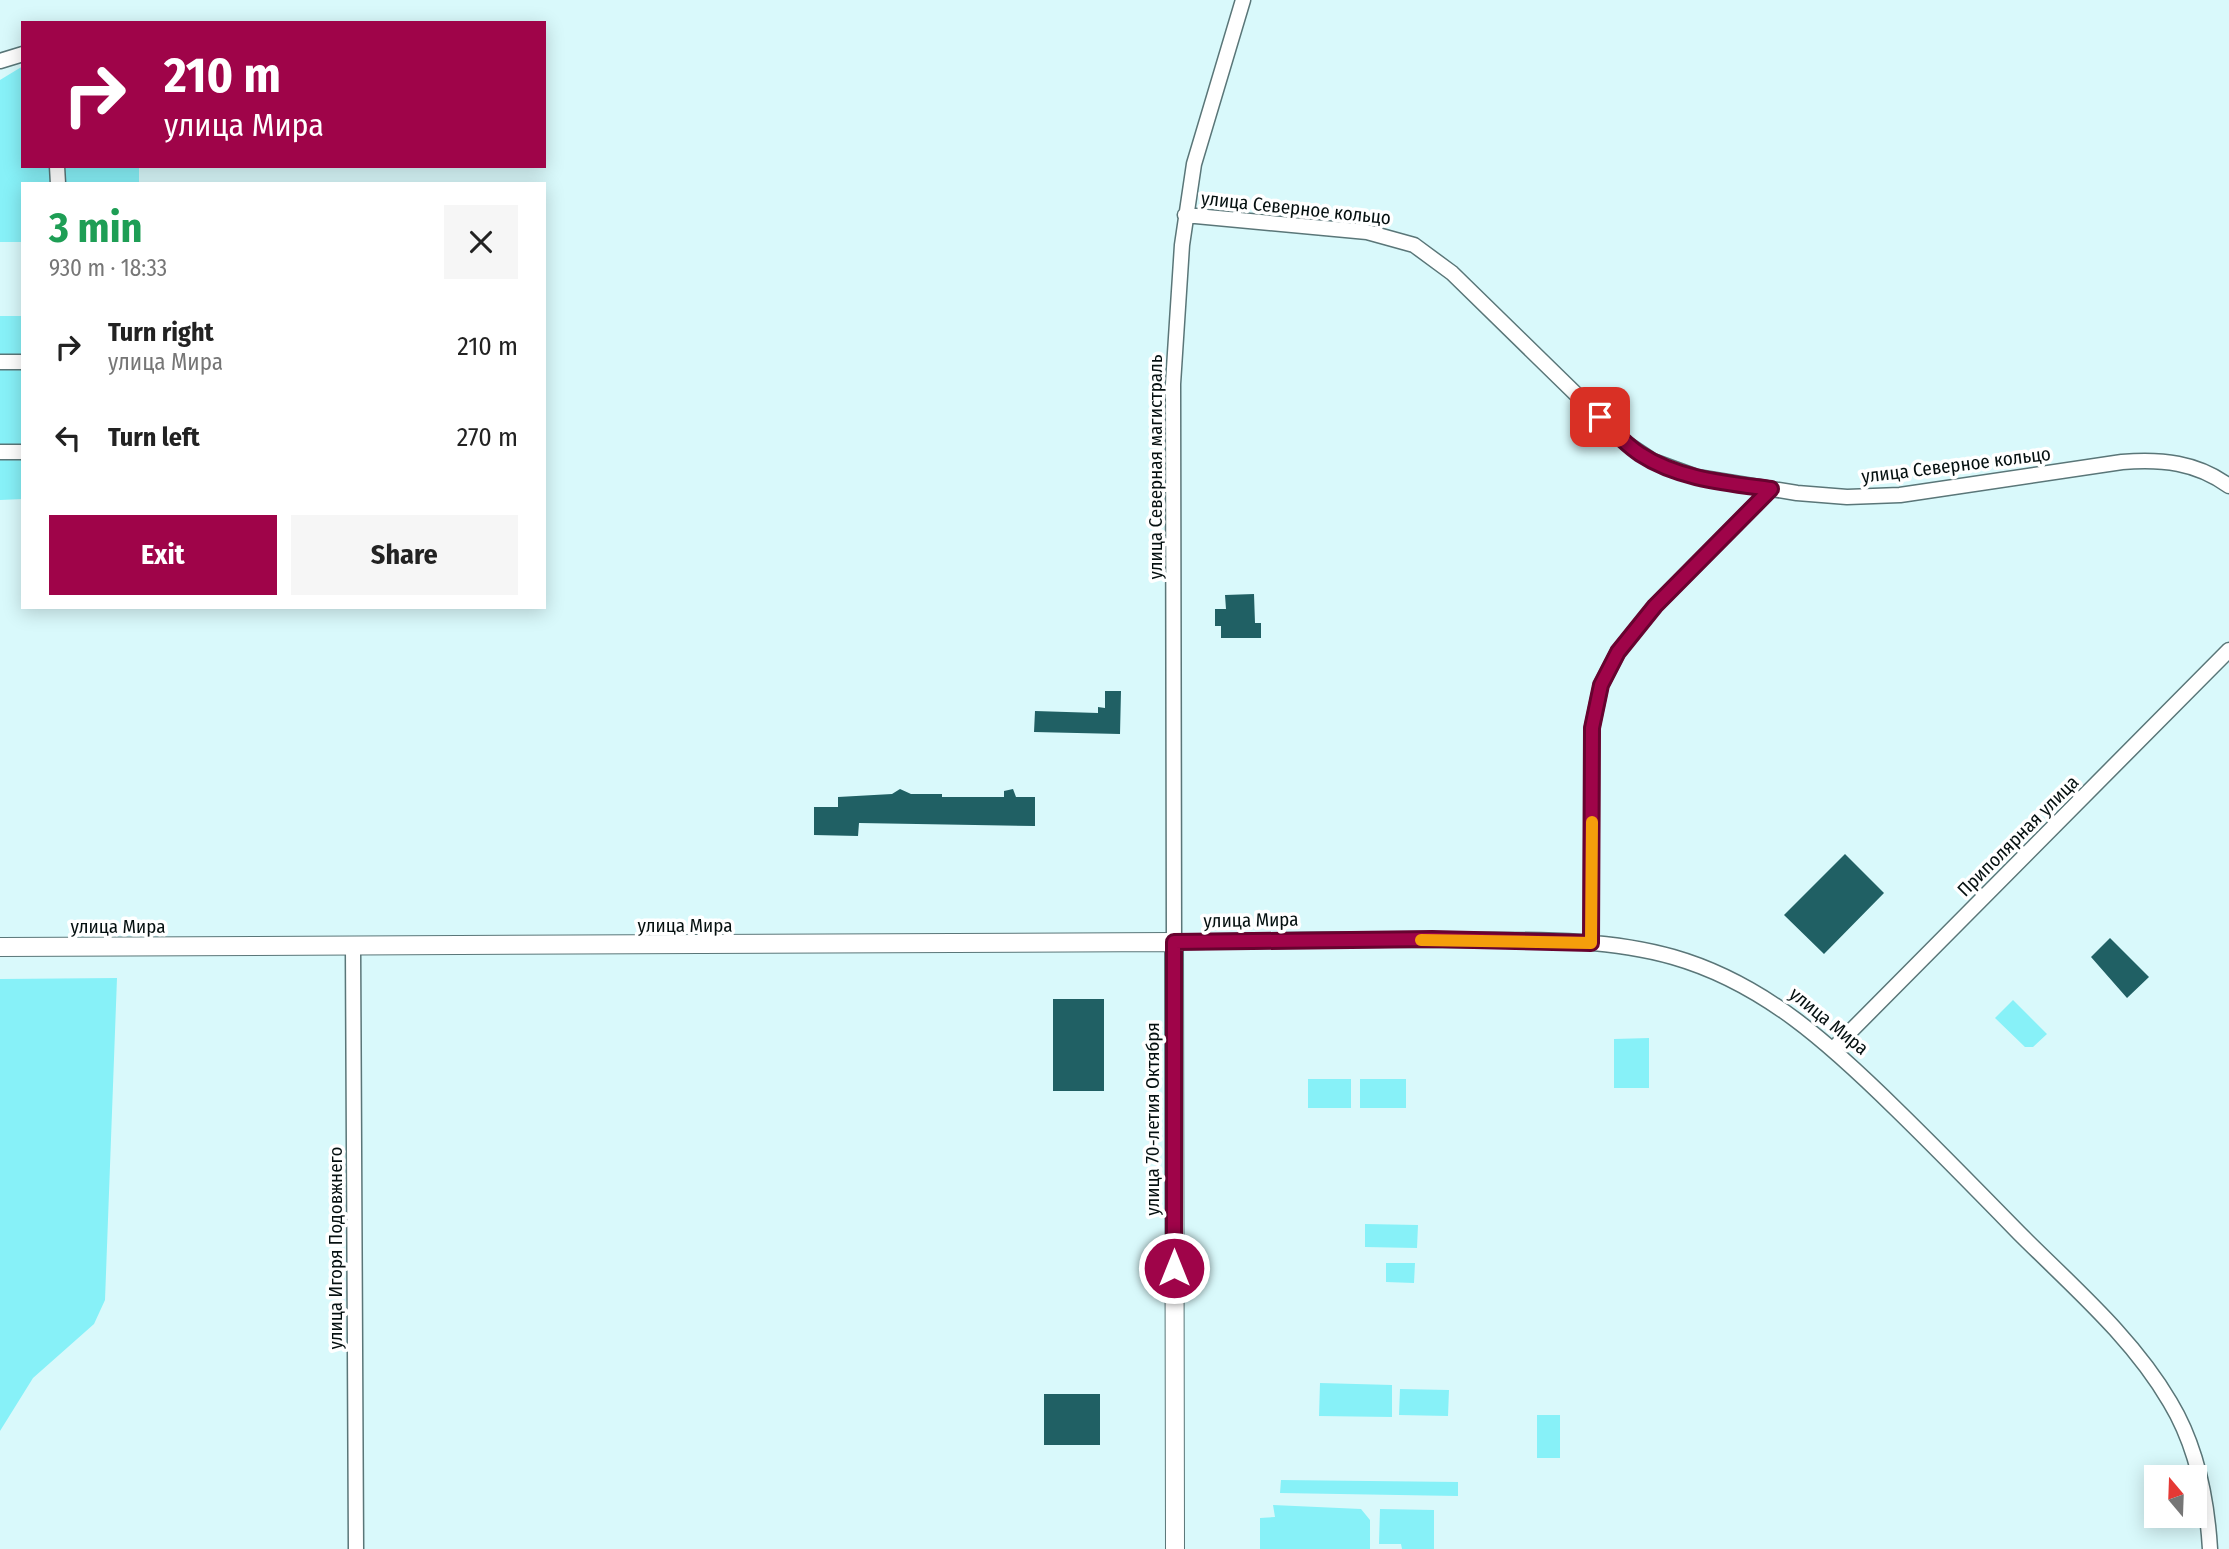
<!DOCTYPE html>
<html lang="en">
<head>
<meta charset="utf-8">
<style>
  body { margin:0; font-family:"Fira Sans Condensed",sans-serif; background:#f6f6f6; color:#222; height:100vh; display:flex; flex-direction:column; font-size:26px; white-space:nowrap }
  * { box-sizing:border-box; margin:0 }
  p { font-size:23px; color:#767676 }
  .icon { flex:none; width:38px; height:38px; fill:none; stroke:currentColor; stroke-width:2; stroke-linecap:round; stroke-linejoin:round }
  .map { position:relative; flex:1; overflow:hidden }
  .sheet { position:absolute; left:21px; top:182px; width:525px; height:427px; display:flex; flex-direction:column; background:#fff; border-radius:0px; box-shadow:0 4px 18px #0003 }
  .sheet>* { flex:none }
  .banner { position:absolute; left:21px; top:21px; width:525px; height:147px; border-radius:0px; box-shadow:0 4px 18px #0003; background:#9f0449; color:#fff; overflow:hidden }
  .needle { width:46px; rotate:341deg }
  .buttons { position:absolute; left:2144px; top:1465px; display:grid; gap:14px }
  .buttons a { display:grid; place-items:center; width:63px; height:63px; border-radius:0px; background:#fff; box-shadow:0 4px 18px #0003; font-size:35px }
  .pin { position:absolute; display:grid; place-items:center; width:60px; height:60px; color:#fff; margin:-30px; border-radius:14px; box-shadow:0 4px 10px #0006 }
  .me { position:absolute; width:77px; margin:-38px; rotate:0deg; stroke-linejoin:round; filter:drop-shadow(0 0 5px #0008) }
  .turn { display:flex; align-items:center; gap:24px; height:147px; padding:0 28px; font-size:32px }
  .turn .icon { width:91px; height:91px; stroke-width:2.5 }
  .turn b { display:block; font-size:49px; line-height:60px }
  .round { display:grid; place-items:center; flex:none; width:74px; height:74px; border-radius:0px; background:#f6f6f6 }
  .headline { display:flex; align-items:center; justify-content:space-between; height:119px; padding:0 28px }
  h1 { font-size:42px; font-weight:700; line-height:52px; color:#1e9e55 }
  .primary-button { display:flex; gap:14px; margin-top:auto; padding:14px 28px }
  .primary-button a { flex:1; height:80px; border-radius:0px; background:#9f0449; color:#fff; font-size:28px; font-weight:700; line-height:80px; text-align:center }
  .primary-button a+a { background:#f6f6f6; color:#222 }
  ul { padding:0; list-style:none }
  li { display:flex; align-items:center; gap:21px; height:91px; padding:0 28px }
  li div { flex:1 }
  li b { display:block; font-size:26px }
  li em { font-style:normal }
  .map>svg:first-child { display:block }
  .green { fill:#87f1f8 }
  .building { fill:#206064 }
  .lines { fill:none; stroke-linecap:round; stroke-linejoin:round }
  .minor-casing { stroke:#5a7678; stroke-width:17 }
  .major-casing { stroke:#5a7678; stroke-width:20 }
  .minor { stroke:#fff; stroke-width:14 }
  .major { stroke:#fff; stroke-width:18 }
  .route-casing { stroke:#67032f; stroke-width:18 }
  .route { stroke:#9f0449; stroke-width:12 }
  .slow { stroke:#f59e0b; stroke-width:12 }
  .labels { text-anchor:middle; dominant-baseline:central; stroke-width:7; stroke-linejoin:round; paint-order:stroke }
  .street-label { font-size:19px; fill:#051010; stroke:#fff }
</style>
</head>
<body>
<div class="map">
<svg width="2229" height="1549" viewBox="0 0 2229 1549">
  <rect width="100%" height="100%" fill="#d9f9fb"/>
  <path class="green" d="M23,66V166H139V184H23V242H0V80Z
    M0,316H23V499L0,500Z
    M117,978L105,1300L94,1324L33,1378L0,1431V979Z
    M2013,1000L2047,1034L2033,1047H2025L1995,1018Z
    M1649,1038V1088H1614V1039Z
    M1308,1079H1351V1108H1308Z
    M1360,1079H1406V1108H1360Z
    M1365,1224L1418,1225L1417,1248L1365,1247Z
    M1386,1263H1415L1414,1283L1386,1282Z
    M1320,1383L1392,1385V1417L1319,1416Z
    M1400,1389L1449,1390L1448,1416L1399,1415Z
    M1537,1415H1560V1458H1537Z
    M1281,1480L1458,1482V1496L1280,1493Z
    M1273,1505L1361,1509L1370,1520V1549H1260V1518L1275,1517Z
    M1380,1509L1434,1510V1549H1402L1401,1544H1379Z"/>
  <path class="building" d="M1254,594L1255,623H1261V638H1221V626H1215V609H1226L1225,595Z
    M1105,691H1121L1120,734L1034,732L1035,711L1098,713V707L1105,708Z
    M900,789L911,794H942V797H1004V791L1013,789L1016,797H1035V826L859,823L858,836L814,835V807H838V797L892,794Z
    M1845,854L1884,893L1824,954L1784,915Z
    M2110,938L2149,977L2127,998L2091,957Z
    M1053,999H1104V1091H1053Z
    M1044,1394H1100V1445H1044Z"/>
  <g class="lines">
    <defs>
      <path id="minor" d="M1243,0L1194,164L1182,245L1173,384L1174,942C1272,940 1370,939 1468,940C1536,940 1607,938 1673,957C1764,983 1831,1045 1897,1110C1938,1150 1979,1192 2019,1233C2072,1286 2132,1337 2170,1402C2196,1445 2207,1499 2210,1549
        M0,61L23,54
        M57,166L58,184
        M1185,215L1367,232L1414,245L1452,273L1626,443L1653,461L1697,477L1797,493L1847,497L1900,495L2122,462C2162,459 2196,462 2229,486
        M0,362H23
        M0,452H23
        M1591,943L1592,728L1601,685L1618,652L1655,606L1771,489
        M353,947L356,1549
        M1834,1048L2229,650"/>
      <path id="major" d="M0,947L1174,942L1175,1549"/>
    </defs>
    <use href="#minor" class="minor-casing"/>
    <use href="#major" class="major-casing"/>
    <use href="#minor" class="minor"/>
    <use href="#major" class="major"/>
  </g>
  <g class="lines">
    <defs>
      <path id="route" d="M1174,1268V942L1432,939L1591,943L1592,728L1601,685L1618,652L1655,606L1771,489C1726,483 1678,479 1640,454C1625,444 1612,430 1600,417"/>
    </defs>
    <use href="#route" class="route-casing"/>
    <use href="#route" class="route"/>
    <path class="slow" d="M1421,940L1591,943L1592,822"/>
  </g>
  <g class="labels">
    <g class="street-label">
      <text transform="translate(1296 208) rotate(6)">улица Северное кольцо</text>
      <text transform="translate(1956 465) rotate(-7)">улица Северное кольцо</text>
      <text transform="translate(1155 467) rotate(-90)">улица Северная магистраль</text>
      <text transform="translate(2018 836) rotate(-45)">Приполярная улица</text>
      <text transform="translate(1251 920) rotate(-1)">улица Мира</text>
      <text x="685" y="925">улица Мира</text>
      <text x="118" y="926">улица Мира</text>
      <text transform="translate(1829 1021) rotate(39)">улица Мира</text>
      <text transform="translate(1152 1119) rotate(-90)">улица 70-летия Октября</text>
      <text transform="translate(335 1248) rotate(-90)">улица Игоря Подовжнего</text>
    </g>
  </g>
</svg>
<div class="buttons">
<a><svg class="needle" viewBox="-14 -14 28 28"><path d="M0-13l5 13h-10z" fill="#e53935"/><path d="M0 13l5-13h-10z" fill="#767676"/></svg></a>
</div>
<div class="pin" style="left:1600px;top:417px;background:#d93025"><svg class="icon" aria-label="arrive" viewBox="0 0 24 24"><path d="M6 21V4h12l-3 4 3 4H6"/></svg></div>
<svg class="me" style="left:1174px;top:1268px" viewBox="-20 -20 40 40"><circle r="17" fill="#9f0449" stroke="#fff" stroke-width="3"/><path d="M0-11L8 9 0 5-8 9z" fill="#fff"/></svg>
<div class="banner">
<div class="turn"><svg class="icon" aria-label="right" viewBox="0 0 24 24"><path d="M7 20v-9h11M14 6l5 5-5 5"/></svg><div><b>210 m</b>улица Мира</div></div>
</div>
<section class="sheet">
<div class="headline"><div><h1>3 min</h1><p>930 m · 18:33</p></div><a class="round"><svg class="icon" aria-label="close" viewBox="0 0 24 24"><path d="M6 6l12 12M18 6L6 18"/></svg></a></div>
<ul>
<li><svg class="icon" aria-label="right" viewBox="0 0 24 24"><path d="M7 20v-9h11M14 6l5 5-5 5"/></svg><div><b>Turn right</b><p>улица Мира</p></div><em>210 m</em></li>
<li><svg class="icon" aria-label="left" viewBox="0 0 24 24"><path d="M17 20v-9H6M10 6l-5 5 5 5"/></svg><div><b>Turn left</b></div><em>270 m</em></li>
</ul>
<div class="primary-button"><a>Exit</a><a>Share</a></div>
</section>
</div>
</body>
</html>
